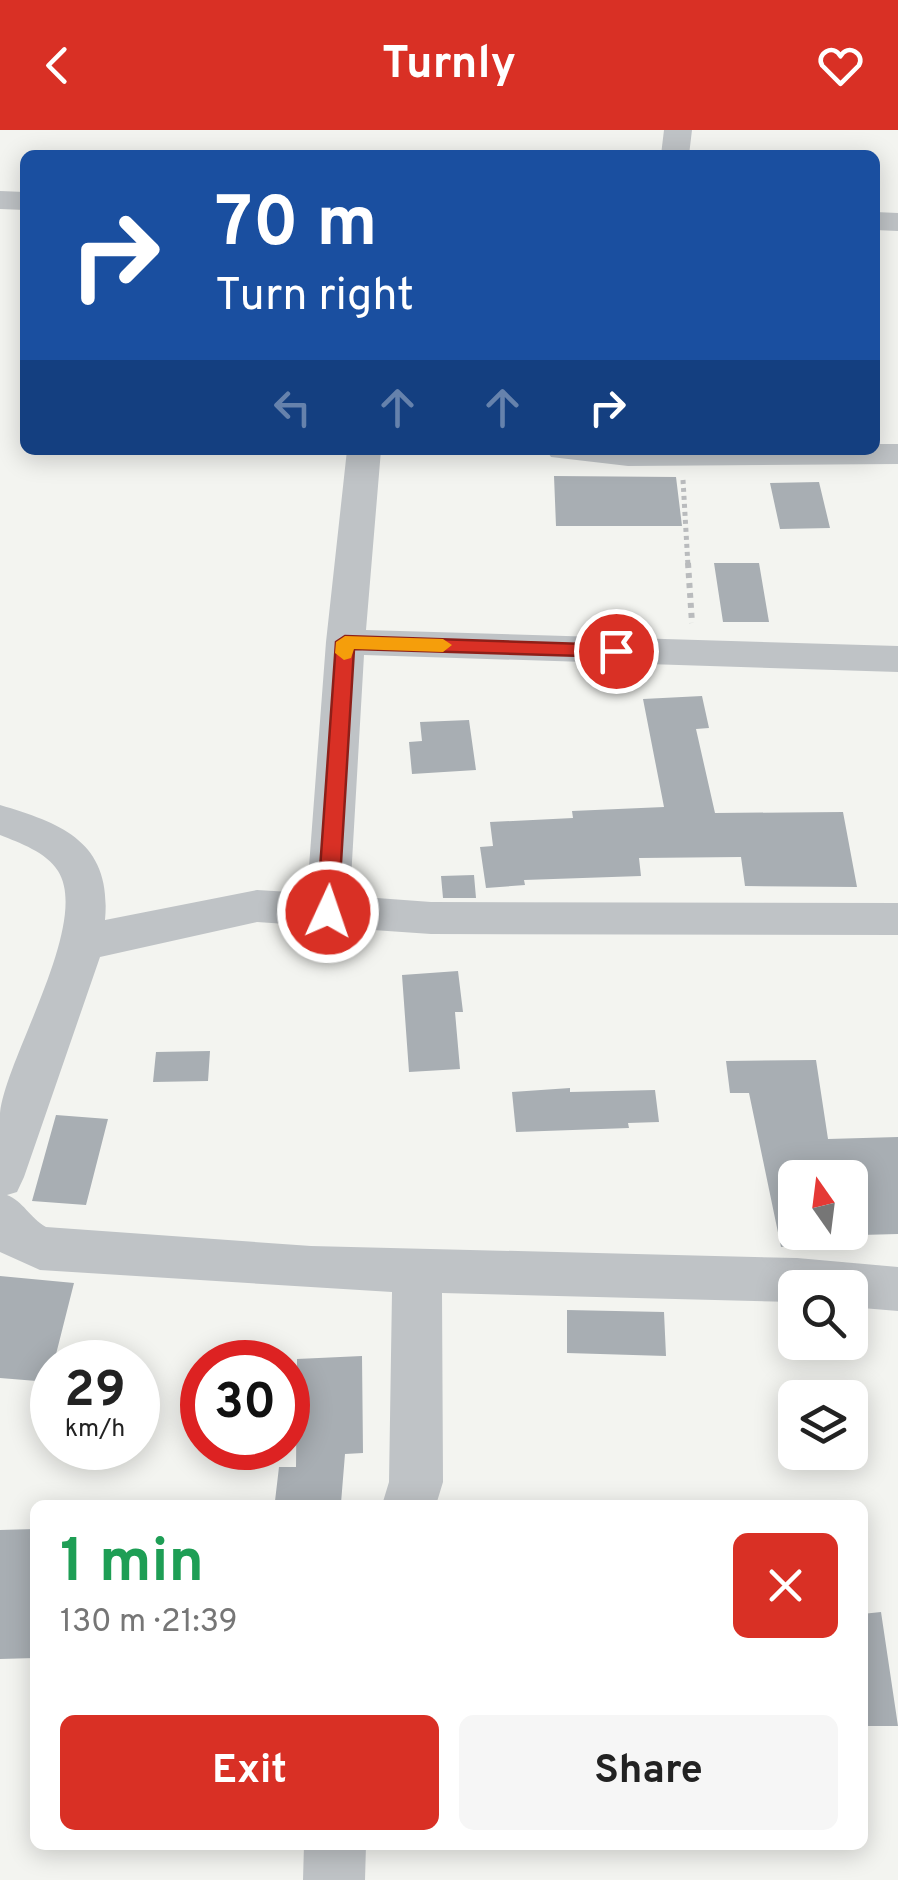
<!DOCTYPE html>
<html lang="en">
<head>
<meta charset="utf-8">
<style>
  body { margin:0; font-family:Overpass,sans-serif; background:#f6f6f6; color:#222; height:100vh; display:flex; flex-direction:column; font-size:38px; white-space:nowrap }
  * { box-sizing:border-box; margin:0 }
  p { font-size:32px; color:#767676 }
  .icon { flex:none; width:55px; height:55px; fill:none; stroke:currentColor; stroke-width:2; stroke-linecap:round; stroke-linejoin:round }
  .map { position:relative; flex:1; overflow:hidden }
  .sheet { position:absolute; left:30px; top:1370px; width:838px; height:350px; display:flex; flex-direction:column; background:#fff; border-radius:15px; box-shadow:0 5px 25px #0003 }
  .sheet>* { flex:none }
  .guide { position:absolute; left:20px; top:20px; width:860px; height:305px; border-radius:15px; box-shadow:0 5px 25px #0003; background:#1a4fa0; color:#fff; overflow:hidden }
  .needle { width:65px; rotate:346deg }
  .controls { position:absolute; left:778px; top:1030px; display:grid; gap:20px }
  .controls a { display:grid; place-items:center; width:90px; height:90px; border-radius:15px; background:#fff; box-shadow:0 5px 25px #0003; font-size:50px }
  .speed { position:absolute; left:30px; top:1210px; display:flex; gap:20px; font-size:50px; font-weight:700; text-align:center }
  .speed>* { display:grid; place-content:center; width:130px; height:130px; border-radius:50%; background:#fff; box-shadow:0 5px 25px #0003; line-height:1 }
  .speed small { font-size:25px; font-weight:400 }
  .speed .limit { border:15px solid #d22; background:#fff; color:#111 }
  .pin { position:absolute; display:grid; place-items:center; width:85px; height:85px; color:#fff; margin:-42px; border:5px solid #fff; border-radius:50%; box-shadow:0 2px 10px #0007 }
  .me { position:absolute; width:110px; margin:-55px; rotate:3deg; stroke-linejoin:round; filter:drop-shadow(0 0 8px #0008) }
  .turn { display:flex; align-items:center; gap:35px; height:210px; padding:0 30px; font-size:45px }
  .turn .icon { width:130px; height:130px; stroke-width:2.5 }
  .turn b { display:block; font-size:70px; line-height:85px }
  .lanes { display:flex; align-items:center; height:95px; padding:0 30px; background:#0003; justify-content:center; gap:50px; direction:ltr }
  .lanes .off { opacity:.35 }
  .round { display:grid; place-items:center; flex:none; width:105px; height:105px; border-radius:15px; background:#f6f6f6 }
  .overview { display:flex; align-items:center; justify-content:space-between; height:170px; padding:0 30px }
  h1 { font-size:60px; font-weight:700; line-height:75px; color:#1e9e55 }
  .primary-button { display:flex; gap:20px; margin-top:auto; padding:20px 30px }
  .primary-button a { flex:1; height:115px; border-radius:15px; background:#d93025; color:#fff; font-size:40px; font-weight:700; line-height:115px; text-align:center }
  .primary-button a+a { background:#f6f6f6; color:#222 }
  header { display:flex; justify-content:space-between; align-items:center; height:130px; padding:0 30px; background:#d93025; color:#fff; font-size:45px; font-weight:700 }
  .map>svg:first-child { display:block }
  .building { fill:#a8aeb3 }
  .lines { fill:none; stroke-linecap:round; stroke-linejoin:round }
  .path-far1 { stroke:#b9bbbd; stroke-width:5; stroke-dasharray:4 4; stroke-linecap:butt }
  .path { stroke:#b9bbbd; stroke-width:6; stroke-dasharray:5 5; stroke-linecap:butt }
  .street { fill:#bfc3c6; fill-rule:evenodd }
  .route { fill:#d93025; stroke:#8d1f18; stroke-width:2.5 }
  .slow { fill:#f59e0b }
</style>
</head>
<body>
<header><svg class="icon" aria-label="back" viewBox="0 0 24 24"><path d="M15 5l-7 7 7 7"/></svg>Turnly<svg class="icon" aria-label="heart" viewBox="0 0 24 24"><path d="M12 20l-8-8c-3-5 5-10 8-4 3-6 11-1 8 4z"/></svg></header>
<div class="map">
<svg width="898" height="1750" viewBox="0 0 898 1750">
  <rect width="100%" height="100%" fill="#f3f4f0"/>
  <path class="building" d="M554,346L676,347L682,396H556Z
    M819,352L830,398L780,399L770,353Z
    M714,433H759L769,492H723Z
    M702,566L709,598L696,599L715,683L843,682L857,757L745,756L741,727L639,728L641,746L524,750L525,755L486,758L480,717L493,716L490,692L573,688L572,681L664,677L643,569Z
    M469,590L476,640L412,644L409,612L422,611L420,592Z
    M474,745L476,768H443L441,746Z
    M458,841L463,882H455L460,939L409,942L402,845Z
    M210,921L208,951L153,952L156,922Z
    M816,930L828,1009L898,1007V1104L861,1105L850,1048H795V1115L781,1117L749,963H730L726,931Z
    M570,958V962L655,960L659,992L628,993L629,998L516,1002L512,962Z
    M56,985L108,989L86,1075L32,1071Z
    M0,1146L74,1153L49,1252L0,1248Z
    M567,1180L664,1182L666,1226L567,1223Z
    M362,1226L363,1323L345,1324L341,1373L275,1371L279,1337H296L297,1229Z
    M35,1399V1528L0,1529V1400Z
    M881,1482L898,1596H862V1484Z"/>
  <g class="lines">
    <path class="path-far1" d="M683,350L688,436"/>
    <path class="path" d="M688,433L692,493"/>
    <path class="street" d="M664,0H692L689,25H661Z
      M0,61L25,62V80L0,79Z
      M875,82L898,83V101L875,100Z
      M875,314H898V334L628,336L551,327L546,320H875Z
      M347,320H381L366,500L898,516V542L364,525L350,766L431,772L898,773V805L431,804L257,792L100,827L24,1047L17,1062L7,1065C23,1071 30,1088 46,1097L311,1116L797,1128L898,1137V1181L850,1177V1158H795V1172L442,1163L443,1352L436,1375H382L389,1352L392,1162L40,1140L0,1122C0,1076 0,1028 0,983C6,927 91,793 58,741C46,722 20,713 0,705V675C64,694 112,713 105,790L257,760L307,763L326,512Z
      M304,1715H366L365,1750H303Z"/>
  </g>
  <path class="route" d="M345,506L616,515L626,521L616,527L354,519L338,782L328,790L317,782L336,512Z"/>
  <path class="slow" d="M345,506L443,509L452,515L443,522L354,519L351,528L344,530L335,523L336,512Z"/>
</svg>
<div class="controls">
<a><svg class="needle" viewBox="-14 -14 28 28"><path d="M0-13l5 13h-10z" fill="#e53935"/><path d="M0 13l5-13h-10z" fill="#767676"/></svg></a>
<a><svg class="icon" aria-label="search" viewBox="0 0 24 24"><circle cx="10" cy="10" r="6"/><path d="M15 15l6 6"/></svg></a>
<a><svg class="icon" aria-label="layers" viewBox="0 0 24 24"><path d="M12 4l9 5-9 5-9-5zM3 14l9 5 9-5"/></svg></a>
</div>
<div class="speed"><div>29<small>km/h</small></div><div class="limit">30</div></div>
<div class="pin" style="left:616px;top:521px;background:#d93025"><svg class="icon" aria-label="arrive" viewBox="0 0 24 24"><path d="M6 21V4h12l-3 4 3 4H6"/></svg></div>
<svg class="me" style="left:328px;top:782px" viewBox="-20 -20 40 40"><circle r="17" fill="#d93025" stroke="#fff" stroke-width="3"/><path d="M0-11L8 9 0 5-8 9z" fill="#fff"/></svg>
<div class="guide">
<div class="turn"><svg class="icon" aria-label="right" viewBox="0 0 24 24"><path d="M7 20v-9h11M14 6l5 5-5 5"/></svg><div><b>70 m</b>Turn right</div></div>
<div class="lanes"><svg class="icon off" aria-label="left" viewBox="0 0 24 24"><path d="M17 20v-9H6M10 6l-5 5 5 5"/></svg><svg class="icon off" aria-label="ahead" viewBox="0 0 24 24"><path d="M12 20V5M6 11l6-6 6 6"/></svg><svg class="icon off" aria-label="ahead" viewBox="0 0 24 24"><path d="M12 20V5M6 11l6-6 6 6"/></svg><svg class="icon" aria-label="right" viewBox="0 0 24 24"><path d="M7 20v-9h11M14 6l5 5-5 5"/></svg></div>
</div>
<section class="sheet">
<div class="overview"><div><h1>1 min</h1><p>130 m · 21:39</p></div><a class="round" style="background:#d93025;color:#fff"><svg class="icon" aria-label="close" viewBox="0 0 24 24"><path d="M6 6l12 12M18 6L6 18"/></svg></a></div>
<div class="primary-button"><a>Exit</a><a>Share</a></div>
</section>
</div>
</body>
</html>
